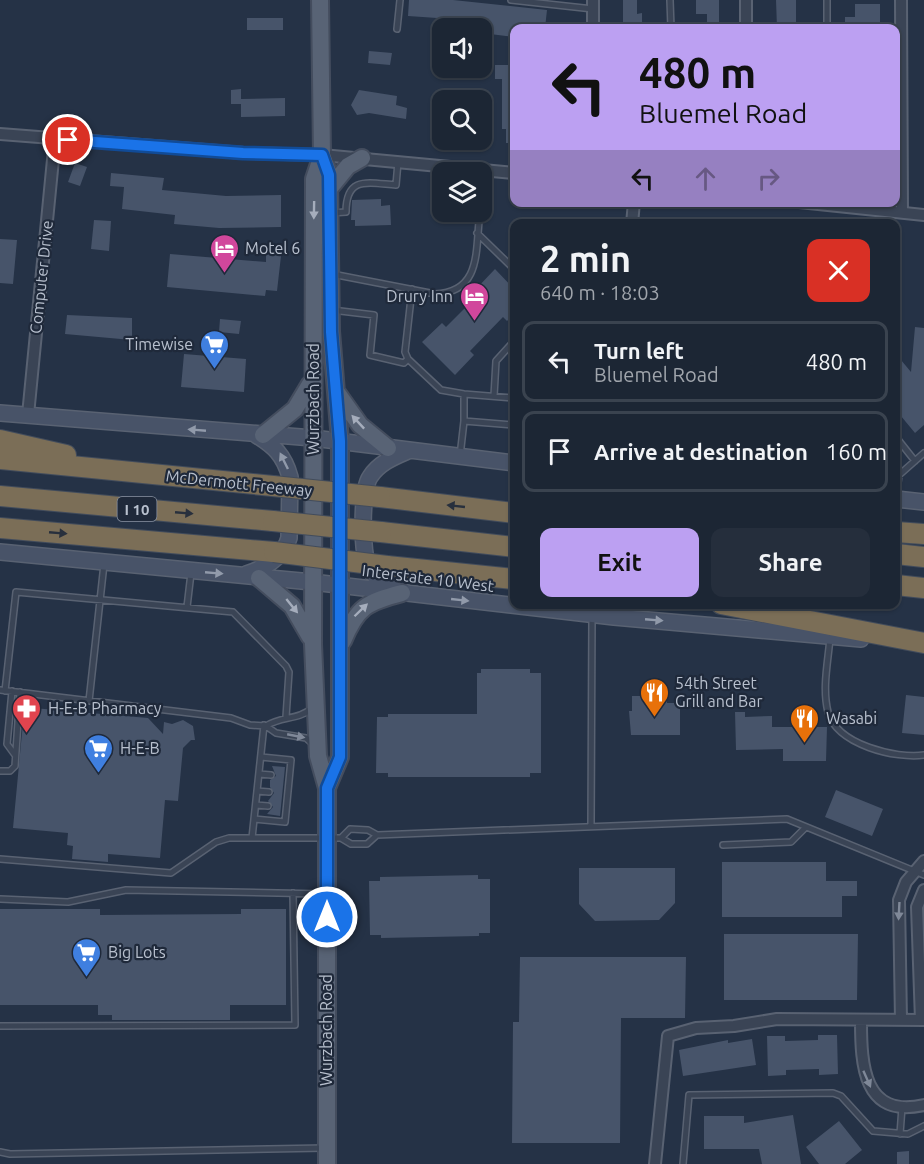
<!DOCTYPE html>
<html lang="en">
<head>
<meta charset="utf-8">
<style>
  body { margin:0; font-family:Ubuntu,sans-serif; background:#252e3c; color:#f1f3f6; height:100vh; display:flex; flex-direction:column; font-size:22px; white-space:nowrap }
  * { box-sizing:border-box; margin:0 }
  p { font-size:20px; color:#a0a5ac }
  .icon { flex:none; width:33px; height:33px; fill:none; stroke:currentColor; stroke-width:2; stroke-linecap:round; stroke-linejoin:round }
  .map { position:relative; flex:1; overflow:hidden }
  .side { position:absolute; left:510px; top:219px; width:390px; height:390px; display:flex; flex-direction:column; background:#1c2634; border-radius:12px; box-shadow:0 2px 4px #0004,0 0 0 2px #3a434f }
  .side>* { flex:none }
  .guide { position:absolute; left:510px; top:24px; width:390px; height:183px; border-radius:12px; box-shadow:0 2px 4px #0004,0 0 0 2px #3a434f; background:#bca0f2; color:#111; overflow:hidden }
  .tools { position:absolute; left:432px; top:18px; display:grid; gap:12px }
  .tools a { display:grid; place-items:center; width:60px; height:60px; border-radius:12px; background:#1c2634; box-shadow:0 2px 4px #0004,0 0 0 2px #3a434f; font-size:30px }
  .pin { position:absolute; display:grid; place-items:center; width:51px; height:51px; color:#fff; margin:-26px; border:3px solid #fff; border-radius:50%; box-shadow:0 2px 6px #0007 }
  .me { position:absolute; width:66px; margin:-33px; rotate:0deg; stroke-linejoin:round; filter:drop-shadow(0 0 4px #0008) }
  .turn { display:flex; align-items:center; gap:21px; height:126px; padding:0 30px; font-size:27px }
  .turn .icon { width:78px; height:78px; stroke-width:2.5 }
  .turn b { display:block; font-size:42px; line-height:51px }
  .lanes { display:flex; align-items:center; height:57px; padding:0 30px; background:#0003; justify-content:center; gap:30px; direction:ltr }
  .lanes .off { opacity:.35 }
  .round { display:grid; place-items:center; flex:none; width:63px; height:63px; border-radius:12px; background:#252e3c }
  .headline { display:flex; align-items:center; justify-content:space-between; height:102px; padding:0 30px }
  h1 { font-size:36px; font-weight:600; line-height:45px }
  .action { display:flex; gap:12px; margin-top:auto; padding:12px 30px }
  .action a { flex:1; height:69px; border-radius:12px; background:#bca0f2; color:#111; font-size:24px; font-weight:600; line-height:69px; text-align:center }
  .action a+a { background:#252e3c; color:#f1f3f6 }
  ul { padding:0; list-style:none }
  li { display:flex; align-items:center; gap:18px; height:81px; margin:0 12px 9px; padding:0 18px; border:3px solid #3a434f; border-radius:12px }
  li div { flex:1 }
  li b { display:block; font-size:22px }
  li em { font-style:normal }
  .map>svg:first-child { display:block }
  .building { fill:#47546a }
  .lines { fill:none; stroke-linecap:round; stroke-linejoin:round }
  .service-casing { stroke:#596272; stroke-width:8 }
  .minor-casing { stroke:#596272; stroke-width:14 }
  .secondary-casing { stroke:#596272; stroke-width:18 }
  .primary-casing { stroke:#444d5e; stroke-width:20 }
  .motorway-casing { stroke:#424c5c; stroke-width:22 }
  .service { stroke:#3a4455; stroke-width:5 }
  .minor { stroke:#3a4455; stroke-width:10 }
  .secondary { stroke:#485368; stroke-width:15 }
  .primary { stroke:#586375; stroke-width:16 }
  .motorway { stroke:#7b6e57; stroke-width:20 }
  .motorway-bridge-casing { stroke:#424c5c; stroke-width:22; stroke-linecap:butt }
  .motorway-bridge { stroke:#7b6e57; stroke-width:20 }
  .oneway { fill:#a5adbc }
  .oneway2 { fill:#919aaa }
  .oneway3 { fill:#28303d }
  .oneway4 { fill:#7f8898 }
  .route-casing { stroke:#114b97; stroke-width:15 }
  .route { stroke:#1a73e8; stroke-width:10 }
  .labels { text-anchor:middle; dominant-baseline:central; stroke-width:4.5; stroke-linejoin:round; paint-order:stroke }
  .shield { fill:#1f293a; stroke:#8a93a2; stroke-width:1.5 }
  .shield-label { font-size:15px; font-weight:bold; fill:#b8c0ce }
  .poi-label { font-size:16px; fill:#b8c0ce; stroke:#1f293a; text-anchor:start }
  .street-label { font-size:16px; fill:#b8c0ce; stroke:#1f293a }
</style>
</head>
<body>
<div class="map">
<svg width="924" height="1164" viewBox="0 0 924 1164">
  <rect width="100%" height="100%" fill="#253246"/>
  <path class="building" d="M409,0H453L547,10L545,28H514V37L482,33V28H436L437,18L408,16Z
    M623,0H637V14L642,13V28H629V24H623Z
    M696,0H719V28H707V14H696Z
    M776,0H796V28H777Z
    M855,4H880V28H845V17H855Z
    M247,18H283V30H247Z
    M369,51L392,53L390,65L368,63Z
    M495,65H514V143H506V129H502V79H495Z
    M241,89V99L285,98V116L241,117V104H231V90Z
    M359,90L397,96L396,105L407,108L406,119L369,113L357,115L351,105Z
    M75,163L87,167L80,186L68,182Z
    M111,173L164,178L162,190L226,196L281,195V227L219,228L174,224L175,215L122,209L124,187L110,186Z
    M381,199V206L390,205L391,225L355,226V220H351L352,200Z
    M94,220L111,221L109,251L91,249Z
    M0,239L17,240L13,284L0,283Z
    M170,254L266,262V254L281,256L277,291L266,290L265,296L167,287Z
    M495,269L514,289V314L507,321L503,317L470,351L474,355L455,375L422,342L442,323L446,327L480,293L476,289Z
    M67,315L132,318V340L65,334Z
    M220,319L241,321L239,334L219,332Z
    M915,327L924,328V425L915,433L896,410V354L911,372Z
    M184,354L246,359L244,392L181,387Z
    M481,669H530V673H541V773H530V777H388V773H376L377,717H388V714H477V673H481Z
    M654,693H667V703H680V735H631L629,711H632V696H653Z
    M906,695L924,697V735L902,733Z
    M33,708L148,718L163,734L164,722L172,724L183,720L193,726L195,740H191L183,748L178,801L165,800L160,858L108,854V862L72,859L73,846L67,845L68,833L13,828L24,712L32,713Z
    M735,712H745V717L772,716V727H827L826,761H783V749L736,750Z
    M272,766L285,767L280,816L267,814L273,807L268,801L274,793L270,787V780L276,776Z
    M836,790L883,809L872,836L825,817Z
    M722,862H826V881H857V896H842V917H722Z
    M579,868H675V903L659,920L595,921L579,904Z
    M478,875V879H490V933H479V936L381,938V935H370L369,881H380V877Z
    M0,909H100V915L241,914V909H286V1005H230V1020H112V1015H98V1005H0Z
    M724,934H858L857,1000H724Z
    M520,957H686L685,1018H621L620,1143H512L513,1022H519Z
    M818,1035H837L838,1074L819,1075V1069L786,1070V1075L768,1076L767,1036H785V1041L818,1040Z
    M752,1039L756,1065L683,1076L679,1050L728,1040V1043Z
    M793,1115L801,1164H762L759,1149H704V1116H744V1123Z
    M839,1121L862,1150L845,1164H819L806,1147Z
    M909,1151V1164H897V1152Z"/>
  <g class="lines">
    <defs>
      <path id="service" d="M511,0L593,9
        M670,0L671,28
        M827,0V28
        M397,29L400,0
        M482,196L485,171
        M331,213L346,212C346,175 369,183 396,185L398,162
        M477,233L514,269
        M332,274L435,294C483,292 475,248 480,212
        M412,289L405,352L408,359L441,390L464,394L514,398
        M332,310L374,315L370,355L404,363L408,359
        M494,396L496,361L514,341
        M464,421L514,425
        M896,437L915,461
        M460,456L464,421V394
        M896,498L899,475L924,453
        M187,607L191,573
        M830,638C828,662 822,688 828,712C837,745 896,759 924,755
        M0,690L231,718L250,725L266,726L276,733L306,738L314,745
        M5,691L16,592L233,612L286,666L289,672L286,717
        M12,691L7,744L15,755
        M89,701L104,564
        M266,726C281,716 298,720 311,709
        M0,771H10L15,766L20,692
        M259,774L271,775
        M257,791L269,792
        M256,805L268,806
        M254,819L285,822L291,760L261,757
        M591,826L592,616
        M252,838L264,725
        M341,838L350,829L368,830L377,835L787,819L924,875
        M723,845L791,842L806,827
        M0,859L171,873L216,842L229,838H341L351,844H367L377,835
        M0,899L68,902L126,890L325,894
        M0,1026L295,1025L293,893
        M900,1134L902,1107
        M0,1152L10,1154L325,1148
        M683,1164L689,1095L833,1093L841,1096L873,1131L908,1134L924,1126"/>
      <path id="minor" d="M593,0V28
        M746,0V28
        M901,0L902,212
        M0,134L244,153L322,155L514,173
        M799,202L924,215
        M632,224L634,202
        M28,415L55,139
        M901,1020L899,900L906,882L924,861
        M921,1020L917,907L924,890
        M861,1021C861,1064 863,1119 924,1105
        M655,1164L668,1036L696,1028L734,1026L777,1019L924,1020"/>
      <path id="secondary" d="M0,413L313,438L514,463
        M896,499L924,502
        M0,552L312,582L614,617L861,639
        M246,574C265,568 283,558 289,538L290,477C284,455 274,446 256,435
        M397,591C386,585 375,579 369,568C361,554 361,490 370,477C379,463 394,457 408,451"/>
      <path id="primary" d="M320,0L322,155L329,175L331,331L340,441V757L327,788
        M322,155L314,179L313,644L318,756L327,788V1164
        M330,188L348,166L362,158
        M338,394L360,425L388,448
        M263,435L295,409L310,384
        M259,578L292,606L310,637
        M343,641C357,607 367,602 402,593"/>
      <path id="motorway" d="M0,440L66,455
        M0,459L273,486
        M0,496L273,521
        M380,497L514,513
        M0,528L274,552
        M381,532L514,547
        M896,532L924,534
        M896,554L924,557
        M387,566L514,579
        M896,585L924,588
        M721,604L924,643"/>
    </defs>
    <use href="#service" class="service-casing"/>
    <use href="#minor" class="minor-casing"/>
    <use href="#secondary" class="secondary-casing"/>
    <use href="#primary" class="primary-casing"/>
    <use href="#motorway" class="motorway-casing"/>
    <use href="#service" class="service"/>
    <use href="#minor" class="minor"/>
    <use href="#secondary" class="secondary"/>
    <use href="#primary" class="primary"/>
    <use href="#motorway" class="motorway"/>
    <defs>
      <path id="motorway-bridge" d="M273,486L380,497
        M273,521L381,532
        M274,552L387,566"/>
    </defs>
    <use href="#motorway-bridge" class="motorway-bridge-casing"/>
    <use href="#motorway-bridge" class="motorway-bridge"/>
  </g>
  <defs><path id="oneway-solid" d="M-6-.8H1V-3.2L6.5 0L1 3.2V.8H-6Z" transform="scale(1.5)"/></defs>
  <g class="oneway">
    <use href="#oneway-solid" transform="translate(314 210) rotate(91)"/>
    <use href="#oneway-solid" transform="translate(358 422) rotate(-133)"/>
    <use href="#oneway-solid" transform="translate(292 606) rotate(51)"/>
    <use href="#oneway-solid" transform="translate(361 610) rotate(-44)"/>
  </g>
  <g class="oneway2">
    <use href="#oneway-solid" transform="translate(197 430) rotate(-175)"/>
    <use href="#oneway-solid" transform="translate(284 461) rotate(-116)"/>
    <use href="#oneway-solid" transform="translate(214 573) rotate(5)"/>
    <use href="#oneway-solid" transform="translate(460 600) rotate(6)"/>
    <use href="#oneway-solid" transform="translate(654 620) rotate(5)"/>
  </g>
  <g class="oneway3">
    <use href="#oneway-solid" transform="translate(456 506) rotate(-174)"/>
    <use href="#oneway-solid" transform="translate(184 513) rotate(5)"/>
    <use href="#oneway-solid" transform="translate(58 533) rotate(5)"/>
  </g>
  <g class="oneway4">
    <use href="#oneway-solid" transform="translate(296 736) rotate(11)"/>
    <use href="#oneway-solid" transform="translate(899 911) rotate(93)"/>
    <use href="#oneway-solid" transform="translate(867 1079) rotate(66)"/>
  </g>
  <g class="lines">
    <defs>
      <path id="route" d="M68,140L243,153L322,155L329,175L331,332L340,441V757L327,788V917"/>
    </defs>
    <use href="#route" class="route-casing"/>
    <use href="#route" class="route"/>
  </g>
  <defs>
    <symbol id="hotel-pin" viewBox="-11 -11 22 30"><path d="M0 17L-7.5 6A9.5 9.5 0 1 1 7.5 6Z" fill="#d1479c" stroke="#1f293a"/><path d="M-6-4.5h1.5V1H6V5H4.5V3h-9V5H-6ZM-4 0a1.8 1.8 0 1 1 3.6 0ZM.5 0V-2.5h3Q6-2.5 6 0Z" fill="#fff"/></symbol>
    <symbol id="supermarket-pin" viewBox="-11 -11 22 30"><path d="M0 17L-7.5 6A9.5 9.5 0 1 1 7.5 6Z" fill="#3f7fe0" stroke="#1f293a"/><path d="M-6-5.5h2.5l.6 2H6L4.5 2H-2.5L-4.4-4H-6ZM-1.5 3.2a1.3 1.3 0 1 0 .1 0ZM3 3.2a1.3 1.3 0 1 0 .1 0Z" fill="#fff"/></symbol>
    <symbol id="restaurant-pin" viewBox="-11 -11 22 30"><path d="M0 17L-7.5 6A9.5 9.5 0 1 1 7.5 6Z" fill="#e8710a" stroke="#1f293a"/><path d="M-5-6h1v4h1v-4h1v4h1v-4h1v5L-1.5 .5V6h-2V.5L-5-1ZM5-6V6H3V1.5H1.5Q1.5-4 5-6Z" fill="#fff"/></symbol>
    <symbol id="pharmacy-pin" viewBox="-11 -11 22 30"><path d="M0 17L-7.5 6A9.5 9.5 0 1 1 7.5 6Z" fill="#e0444e" stroke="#1f293a"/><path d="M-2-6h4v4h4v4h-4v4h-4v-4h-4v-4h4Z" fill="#fff"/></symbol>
  </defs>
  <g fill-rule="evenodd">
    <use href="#hotel-pin" x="208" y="232" width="33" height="45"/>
    <use href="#hotel-pin" x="458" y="280" width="33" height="45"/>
    <use href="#supermarket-pin" x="198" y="328" width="33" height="45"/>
    <use href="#restaurant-pin" x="638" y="676" width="33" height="45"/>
    <use href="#pharmacy-pin" x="10" y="692" width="33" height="45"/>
    <use href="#restaurant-pin" x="788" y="702" width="33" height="45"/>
    <use href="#supermarket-pin" x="82" y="732" width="33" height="45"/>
    <use href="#supermarket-pin" x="70" y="936" width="33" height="45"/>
  </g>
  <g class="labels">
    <rect class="shield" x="117.5" y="497" width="39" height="24" rx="4.5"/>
    <g class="shield-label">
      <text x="137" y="509">I 10</text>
    </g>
    <g class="poi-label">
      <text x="245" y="248">Motel 6</text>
      <text x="453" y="296" text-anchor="end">Drury Inn</text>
      <text x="193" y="344" text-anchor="end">Timewise</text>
      <text x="675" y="683">54th Street<tspan x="675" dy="18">Grill and Bar</tspan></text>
      <text x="48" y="708">H-E-B Pharmacy</text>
      <text x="826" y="718">Wasabi</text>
      <text x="120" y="748">H-E-B</text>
      <text x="108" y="952">Big Lots</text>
    </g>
    <g class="street-label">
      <text transform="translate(41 277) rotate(-84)">Computer Drive</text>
      <text transform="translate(313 399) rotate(-90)">Wurzbach Road</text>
      <text transform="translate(239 483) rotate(6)">McDermott Freeway</text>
      <text transform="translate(428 578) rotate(7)">Interstate 10 West</text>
      <text transform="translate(326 1030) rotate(-90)">Wurzbach Road</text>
    </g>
  </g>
</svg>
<div class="tools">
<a><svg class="icon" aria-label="sound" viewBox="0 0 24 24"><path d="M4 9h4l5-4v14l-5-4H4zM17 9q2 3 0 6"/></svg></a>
<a><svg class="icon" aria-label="search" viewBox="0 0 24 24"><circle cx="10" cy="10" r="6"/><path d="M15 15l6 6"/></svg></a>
<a><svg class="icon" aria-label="layers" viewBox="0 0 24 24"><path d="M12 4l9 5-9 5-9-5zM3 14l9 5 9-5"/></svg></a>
</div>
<div class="pin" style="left:68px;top:140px;background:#d93025"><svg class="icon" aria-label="arrive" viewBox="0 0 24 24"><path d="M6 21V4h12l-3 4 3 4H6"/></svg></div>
<svg class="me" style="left:327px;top:917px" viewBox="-20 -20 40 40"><circle r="17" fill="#1a73e8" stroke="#fff" stroke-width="3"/><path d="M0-11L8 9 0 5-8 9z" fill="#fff"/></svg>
<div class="guide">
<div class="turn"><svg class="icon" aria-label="left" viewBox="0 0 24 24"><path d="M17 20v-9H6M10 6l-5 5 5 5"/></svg><div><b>480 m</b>Bluemel Road</div></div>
<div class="lanes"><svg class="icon" aria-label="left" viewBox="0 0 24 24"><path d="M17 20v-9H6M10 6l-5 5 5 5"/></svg><svg class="icon off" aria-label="ahead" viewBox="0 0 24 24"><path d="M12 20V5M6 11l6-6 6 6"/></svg><svg class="icon off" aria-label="right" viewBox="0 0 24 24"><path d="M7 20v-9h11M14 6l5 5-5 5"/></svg></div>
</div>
<section class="side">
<div class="headline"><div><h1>2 min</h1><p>640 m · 18:03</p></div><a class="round" style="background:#d93025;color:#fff"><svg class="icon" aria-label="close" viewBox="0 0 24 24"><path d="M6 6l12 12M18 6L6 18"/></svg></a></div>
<ul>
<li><svg class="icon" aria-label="left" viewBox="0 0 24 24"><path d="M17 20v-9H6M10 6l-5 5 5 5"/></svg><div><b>Turn left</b><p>Bluemel Road</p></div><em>480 m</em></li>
<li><svg class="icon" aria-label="arrive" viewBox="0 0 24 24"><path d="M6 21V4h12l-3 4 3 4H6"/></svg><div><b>Arrive at destination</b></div><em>160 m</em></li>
</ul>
<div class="action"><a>Exit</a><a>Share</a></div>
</section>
</div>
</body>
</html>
